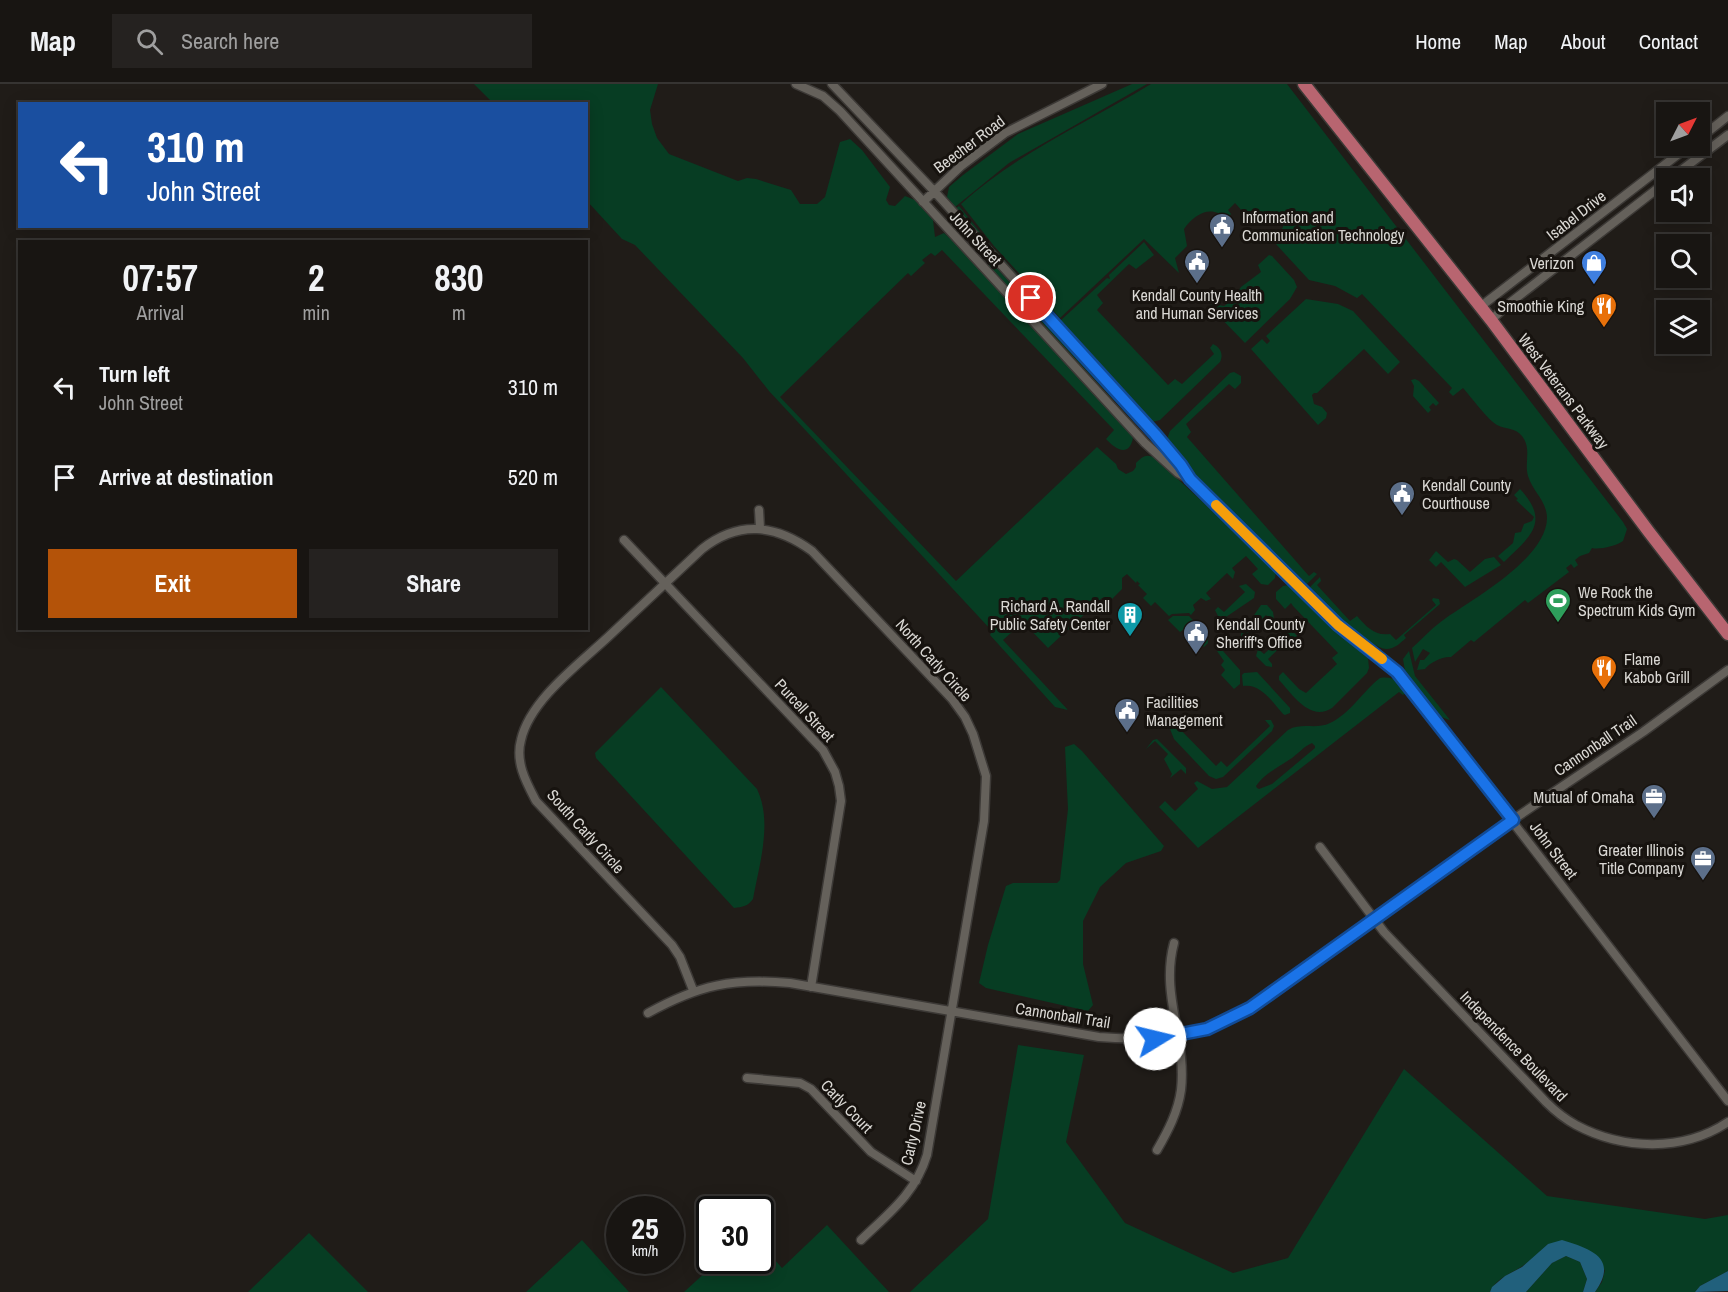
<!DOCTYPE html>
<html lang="en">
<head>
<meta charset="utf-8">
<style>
  body { margin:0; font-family:"Archivo Narrow",sans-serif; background:#252220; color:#f1f3f6; height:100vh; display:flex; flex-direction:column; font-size:22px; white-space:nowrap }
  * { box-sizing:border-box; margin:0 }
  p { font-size:20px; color:#9f9f9f }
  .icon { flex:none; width:33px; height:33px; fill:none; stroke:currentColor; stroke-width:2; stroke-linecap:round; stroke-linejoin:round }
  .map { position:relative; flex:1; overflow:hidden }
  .side { position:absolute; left:18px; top:156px; width:570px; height:390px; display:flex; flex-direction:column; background:#181512; border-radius:0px; box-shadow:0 3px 15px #0003,0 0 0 2px #363432 }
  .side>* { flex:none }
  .top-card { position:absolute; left:18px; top:18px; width:570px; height:126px; border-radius:0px; box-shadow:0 3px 15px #0003,0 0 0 2px #363432; background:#1a4fa0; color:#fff; overflow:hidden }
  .needle { width:39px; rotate:48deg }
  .tools { position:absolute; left:1656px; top:18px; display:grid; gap:12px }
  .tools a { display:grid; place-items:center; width:54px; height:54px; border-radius:0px; background:#181512; box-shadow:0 3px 15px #0003,0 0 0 2px #363432; font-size:30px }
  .speed { position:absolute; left:606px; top:1112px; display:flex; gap:12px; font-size:30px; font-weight:700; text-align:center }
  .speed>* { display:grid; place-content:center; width:78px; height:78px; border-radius:50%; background:#181512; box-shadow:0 3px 15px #0003,0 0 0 2px #363432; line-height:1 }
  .speed small { font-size:15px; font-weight:400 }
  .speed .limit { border:3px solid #111; border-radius:9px; background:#fff; color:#111 }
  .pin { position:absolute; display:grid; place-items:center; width:51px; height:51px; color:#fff; margin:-26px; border:3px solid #fff; border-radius:50%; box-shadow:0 2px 6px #0007 }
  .me { position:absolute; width:66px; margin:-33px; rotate:81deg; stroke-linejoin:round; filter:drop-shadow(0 0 4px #0008) }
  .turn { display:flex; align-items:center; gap:21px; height:126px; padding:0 30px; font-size:27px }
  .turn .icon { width:78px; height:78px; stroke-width:2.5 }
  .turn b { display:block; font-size:42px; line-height:51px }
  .eta { display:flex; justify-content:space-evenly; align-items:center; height:102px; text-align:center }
  .eta b { font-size:36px; font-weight:700; line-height:42px }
  .button { display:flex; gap:12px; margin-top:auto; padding:12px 30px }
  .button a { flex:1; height:69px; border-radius:0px; background:#b45309; color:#fff; font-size:24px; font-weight:700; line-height:69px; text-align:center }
  .button a+a { background:#252220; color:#f1f3f6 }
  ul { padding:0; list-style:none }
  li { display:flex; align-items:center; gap:18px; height:90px; padding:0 30px }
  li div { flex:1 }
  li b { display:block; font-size:22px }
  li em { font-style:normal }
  header { display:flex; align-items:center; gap:36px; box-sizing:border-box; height:84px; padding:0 30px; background:#181512; border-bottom:2px solid #363432 }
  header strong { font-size:28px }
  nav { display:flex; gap:33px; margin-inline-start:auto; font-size:21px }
  .search { width:420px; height:54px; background:#252220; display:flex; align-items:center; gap:15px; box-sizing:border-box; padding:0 21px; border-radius:0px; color:#9f9f9f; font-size:22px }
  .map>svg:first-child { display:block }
  .green { fill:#073d23; fill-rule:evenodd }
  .water { fill:#21607c }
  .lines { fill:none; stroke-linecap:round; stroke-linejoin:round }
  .street-casing { stroke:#3c3936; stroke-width:11 }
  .primary-casing { stroke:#3c3936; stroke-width:15 }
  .street { stroke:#65615b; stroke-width:8 }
  .primary { stroke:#b86570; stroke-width:12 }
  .route-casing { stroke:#114b97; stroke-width:15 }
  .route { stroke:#1a73e8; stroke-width:10 }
  .slow { stroke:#f59e0b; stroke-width:10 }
  .labels { text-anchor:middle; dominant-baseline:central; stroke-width:6; stroke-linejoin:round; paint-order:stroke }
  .street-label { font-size:16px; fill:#dad8d4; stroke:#17130f }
  .poi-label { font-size:16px; fill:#dad8d4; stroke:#17130f; text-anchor:start }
</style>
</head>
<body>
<header>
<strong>Map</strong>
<div class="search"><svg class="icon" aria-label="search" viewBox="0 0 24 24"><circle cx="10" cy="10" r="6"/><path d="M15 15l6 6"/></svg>Search here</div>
<nav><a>Home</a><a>Map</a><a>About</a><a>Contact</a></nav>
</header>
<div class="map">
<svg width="1728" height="1208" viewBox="0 0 1728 1208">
  <rect width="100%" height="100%" fill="#201c18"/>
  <path class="green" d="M474,0H658L650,26L652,40L657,54L669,70L738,97L747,94L756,95L791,106L800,120H817L825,113L840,58L850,55L862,66L890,103L886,116L889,121L895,122L905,112L915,116L933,136L935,153L944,149L967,170L1129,347L1133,354C1129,374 1115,365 1106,355L1114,346L942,166L935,172L931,169L922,176L925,179L911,192L908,189L780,313L956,497L1097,363L1116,380L1118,385L1126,390L1133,387L1136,383V379C1142,373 1146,369 1155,374L1273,483L1276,487L1275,494L1268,501L1261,500L1252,490L1258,485L1246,472L1232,484L1235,488L1233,495L1227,489L1206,509L1211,515L1206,517L1201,514L1193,521L1195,526L1191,531L1189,529L1172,530L1169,532L1155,518L1151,522L1143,514L1147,510L1138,501L1140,500L1137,497L1136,499L1127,490L1122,494V505L1112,515L1102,514L1048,564L1023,538L1003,556L1068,626L1055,623L990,551L992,547L769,307L743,274L635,161L622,155L587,117L586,20L493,19Z
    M1132,0H1147L1009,79L955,123L947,113L949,103L963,91L1018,50Z
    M1151,0H1287L1623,438L1627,445L1623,457C1616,462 1599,466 1592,464L1589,469L1580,472L1575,476L1578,481L1574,484L1571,480L1566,484L1569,488L1528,519L1525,516L1474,558L1471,556L1451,573C1443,572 1429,579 1425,585L1417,586L1420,576H1424L1430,569L1423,565L1415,578L1412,564C1423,554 1434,542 1446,534C1475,514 1548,473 1547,433C1546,416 1533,408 1528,392C1524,378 1532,365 1522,352C1515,343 1506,346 1497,341C1488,336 1471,313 1463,304L1453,312L1449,308L1452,304L1362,210L1357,214L1335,202L1309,196L1274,158L1283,143V136C1265,118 1266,135 1253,135C1247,134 1239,123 1235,119L1228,126L1231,130L1227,135C1211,120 1195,130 1184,145L1187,162L1175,174L1179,189L1144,155L1060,234L994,162L961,120C1017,69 1087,39 1151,0Z
    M959,122L987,157L1060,237L1107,194L1110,195L1109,191L1144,158L1154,171L1136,185L1129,180L1097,211L1103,219L1097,226L1168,301L1175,295L1182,300L1214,270L1210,264L1213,260C1220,263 1224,270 1220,278L1160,336L1152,338L1148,336L989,163L956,124Z
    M1269,171L1272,172L1294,196L1297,203L1290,215L1245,259L1209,222L1213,220L1224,222L1231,217L1241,203L1261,188L1258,181Z
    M991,178L1139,338L1137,341L988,181Z
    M1306,215L1338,220L1353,227L1400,278L1388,290L1364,265L1317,309H1314L1312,311L1314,320L1322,323L1327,329L1326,334L1318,341L1251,265L1262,255L1267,260L1270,257L1266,252Z
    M1234,288L1241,292V299L1235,305L1229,300L1186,340L1191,348L1187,353L1309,492L1314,488L1317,490L1307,500L1193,389L1168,358V352L1170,347L1230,289Z
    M1415,295L1419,297L1439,319L1436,322L1433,319L1429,323L1431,326L1428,329L1413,312L1414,302L1411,296Z
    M1520,405C1551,438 1530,453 1504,478L1498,472L1513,459L1515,449L1521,448L1524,440L1532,437L1534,433L1516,416L1518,415L1514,411Z
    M1436,467L1448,478L1454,475L1457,476L1470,488L1485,475L1494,473L1501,481L1465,503L1441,478L1436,483L1429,476Z
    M1320,493L1321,497L1317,501L1350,537L1357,532C1367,543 1374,552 1390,550L1396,556L1436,521L1432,516L1433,514L1439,515L1440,520L1404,551L1406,554C1400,559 1395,565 1386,565C1367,563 1324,517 1310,503Z
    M1246,500L1255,508L1254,514L1226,533L1218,532L1215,526L1218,523L1224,528L1245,508L1239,502Z
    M1289,501L1331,543L1368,574L1369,584L1367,589L1332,624C1310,638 1293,611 1279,596V592L1283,588L1299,605L1306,609L1337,580L1332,574L1338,569L1293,522L1291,519L1285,525L1276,515V508L1283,502Z
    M1261,521H1267L1273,528L1274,535L1272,537L1266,531L1246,551L1251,558L1245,560L1242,557L1241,550Z
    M1173,532H1189L1207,551L1208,559L1204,563L1184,545L1180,548L1168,536Z
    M1283,542L1289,543L1298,553V558L1294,560L1289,555L1268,575L1272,580V583L1266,582L1256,572L1258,565L1264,570L1283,553L1285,550L1280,544Z
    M1217,567H1223L1240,586V600L1234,605L1221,591L1225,586L1221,581L1224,577Z
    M1409,567L1415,592L1450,636L1441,633L1405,587L1403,575Z
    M1257,588L1290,624V629L1285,631L1283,630C1272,618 1261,599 1243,602L1242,591L1244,589Z
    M1380,594C1394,592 1399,598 1407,608L1403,611L1399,608L1198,764L1159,723L1165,717L1175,727L1198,705L1194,699L1197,697L1212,705L1227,703L1288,646C1302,638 1316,646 1330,639C1350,630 1363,607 1380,594ZM1312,659L1315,662V664L1272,700L1259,705L1257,704L1256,702C1265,689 1279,683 1292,674C1300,668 1302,664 1312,659Z
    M661,603L757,705C773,738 759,781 753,815C748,822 743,823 734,824L596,674L595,669Z
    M1175,635L1183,636L1177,642L1216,682L1221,677L1227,683L1270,642L1265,636H1271L1274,642L1272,647L1223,693L1216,695L1209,692L1174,655L1170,645Z
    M1157,655L1186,684V690L1181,685L1170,694L1172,690L1164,675L1168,670L1155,657L1146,665L1153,656Z
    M1074,660L1082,667L1164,762L1161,767L1126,779L1100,803L1083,837V880L1093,921L1088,927L986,904L979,899L988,861L1006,802L1013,799H1057L1060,796L1068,725L1065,663Z
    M1018,961L1084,971L1066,1058L1125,1139L1233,1189L1288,1174L1404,985L1547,1112L1705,1135L1728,1131V1187L1700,1202L1695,1208H1595L1602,1198L1605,1186L1548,1160C1539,1168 1530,1177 1521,1183C1510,1190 1495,1195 1490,1208H910L988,1135Z
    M827,1141L889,1208H684L719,1176H760L761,1160L782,1184Z
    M309,1149L368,1208H248Z
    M582,1156L629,1208H526Z
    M1566,1172L1580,1178L1587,1195L1583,1208H1526L1552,1179Z"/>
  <path class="water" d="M1562,1156C1591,1165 1619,1174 1595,1208H1583L1587,1195L1580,1178L1566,1172L1552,1179L1526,1208H1490L1492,1203L1505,1192L1522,1183L1548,1160Z
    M1728,1187V1207L1695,1208L1700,1202Z"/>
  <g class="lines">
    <defs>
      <path id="street" d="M796,0L823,12L840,27L1145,359L1178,389L1189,395
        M832,0L934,107L1155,350L1181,381L1190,395L1338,541L1397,588L1728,1017
        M1700,54L1728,32
        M1671,94L1728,51
        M923,118L961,82L1005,49L1102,0
        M1480,223L1689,62
        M1491,236L1511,218L1666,98
        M759,426L760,444
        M624,456L823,666L835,688L839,702L841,717L811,903
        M1320,763L1384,848L1546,1018C1555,1027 1565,1035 1576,1041C1623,1066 1683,1068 1728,1038
        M693,906L680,873L672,861L536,717C526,698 515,678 521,656C530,616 579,580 608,553C640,523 671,494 702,465C739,436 775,440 812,467L952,615L965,633L973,650L986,692L984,737L927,1071C915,1110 889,1129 861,1156
        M648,929C699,901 732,894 790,899L1099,953C1157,958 1209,951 1258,919L1502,743L1643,648L1728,586
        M747,994L800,999L811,1005L871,1068L916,1097
        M1157,1066C1168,1047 1178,1028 1181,1006C1187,955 1160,911 1174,859"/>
      <path id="primary" d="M1304,0L1491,236L1649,448L1728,550"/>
    </defs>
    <use href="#street" class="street-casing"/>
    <use href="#primary" class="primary-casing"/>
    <use href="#street" class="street"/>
    <use href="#primary" class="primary"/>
  </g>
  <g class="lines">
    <defs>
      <path id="route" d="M1031,214L1155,350L1181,381L1190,395L1338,541L1397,588L1513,736L1250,924L1207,945L1155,955"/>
    </defs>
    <use href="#route" class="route-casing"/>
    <use href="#route" class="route"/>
    <path class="slow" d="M1216,421L1338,541L1382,575"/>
  </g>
  <defs>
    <symbol id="civic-pin" viewBox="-11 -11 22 30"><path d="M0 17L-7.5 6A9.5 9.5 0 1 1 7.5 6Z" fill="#5c6f8a" stroke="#17130f"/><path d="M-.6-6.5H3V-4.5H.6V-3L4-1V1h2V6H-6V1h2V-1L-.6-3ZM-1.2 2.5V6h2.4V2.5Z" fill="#fff"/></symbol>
    <symbol id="shop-pin" viewBox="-11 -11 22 30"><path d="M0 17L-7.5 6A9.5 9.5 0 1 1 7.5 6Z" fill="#3f7fe0" stroke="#17130f"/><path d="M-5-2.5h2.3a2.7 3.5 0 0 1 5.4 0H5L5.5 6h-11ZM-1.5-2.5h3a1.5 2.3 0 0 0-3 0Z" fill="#fff"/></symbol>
    <symbol id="restaurant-pin" viewBox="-11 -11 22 30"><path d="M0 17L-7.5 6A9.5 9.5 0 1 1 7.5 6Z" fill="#e8710a" stroke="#17130f"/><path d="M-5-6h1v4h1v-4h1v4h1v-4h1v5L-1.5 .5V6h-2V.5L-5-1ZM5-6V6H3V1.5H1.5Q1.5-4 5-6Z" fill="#fff"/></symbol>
    <symbol id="stadium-pin" viewBox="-11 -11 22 30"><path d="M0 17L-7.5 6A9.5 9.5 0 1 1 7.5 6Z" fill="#2e9e5b" stroke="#17130f"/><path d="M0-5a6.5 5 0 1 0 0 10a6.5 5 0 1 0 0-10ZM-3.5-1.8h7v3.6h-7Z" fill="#fff"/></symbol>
    <symbol id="building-pin" viewBox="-11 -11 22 30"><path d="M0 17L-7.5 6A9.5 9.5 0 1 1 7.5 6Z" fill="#0f9aa8" stroke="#17130f"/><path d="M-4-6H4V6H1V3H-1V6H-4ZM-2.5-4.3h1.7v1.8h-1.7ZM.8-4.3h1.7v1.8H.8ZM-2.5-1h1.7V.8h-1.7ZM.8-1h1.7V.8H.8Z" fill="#fff"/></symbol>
    <symbol id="office-pin" viewBox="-11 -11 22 30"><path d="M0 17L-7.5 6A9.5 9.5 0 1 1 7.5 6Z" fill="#5c6f8a" stroke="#17130f"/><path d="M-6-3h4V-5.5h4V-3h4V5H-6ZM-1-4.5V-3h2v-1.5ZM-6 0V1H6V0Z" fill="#fff"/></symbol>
  </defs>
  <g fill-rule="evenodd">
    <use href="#civic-pin" x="1207" y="127" width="30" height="40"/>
    <use href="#civic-pin" x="1182" y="163" width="30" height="40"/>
    <use href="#shop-pin" x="1579" y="164" width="30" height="40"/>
    <use href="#restaurant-pin" x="1589" y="207" width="30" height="40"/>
    <use href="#civic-pin" x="1387" y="395" width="30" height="40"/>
    <use href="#stadium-pin" x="1543" y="502" width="30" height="40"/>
    <use href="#building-pin" x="1115" y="516" width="30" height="40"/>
    <use href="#civic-pin" x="1181" y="534" width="30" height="40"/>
    <use href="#restaurant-pin" x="1589" y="569" width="30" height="40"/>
    <use href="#civic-pin" x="1112" y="612" width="30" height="40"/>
    <use href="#office-pin" x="1639" y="698" width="30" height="40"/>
    <use href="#office-pin" x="1688" y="760" width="30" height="40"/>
  </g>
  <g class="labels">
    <g class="street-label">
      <text transform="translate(969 60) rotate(-37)">Beecher Road</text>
      <text transform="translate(1576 131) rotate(-38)">Isabel Drive</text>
      <text transform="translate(976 154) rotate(47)">John Street</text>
      <text transform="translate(1564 307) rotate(53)">West Veterans Parkway</text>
      <text transform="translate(934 576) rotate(48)">North Carly Circle</text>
      <text transform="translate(805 626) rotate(47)">Purcell Street</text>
      <text transform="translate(1595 661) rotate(-34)">Cannonball Trail</text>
      <text transform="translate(586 747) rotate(48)">South Carly Circle</text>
      <text transform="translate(1554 766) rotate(53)">John Street</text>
      <text transform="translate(1063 931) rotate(9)">Cannonball Trail</text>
      <text transform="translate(1514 962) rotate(46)">Independence Boulevard</text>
      <text transform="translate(847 1022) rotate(46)">Carly Court</text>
      <text transform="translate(913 1049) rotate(-77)">Carly Drive</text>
    </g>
    <g class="poi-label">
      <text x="1242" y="133">Information and<tspan x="1242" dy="18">Communication Technology</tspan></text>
      <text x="1574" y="179" text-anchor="end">Verizon</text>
      <text x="1197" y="211" text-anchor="middle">Kendall County Health<tspan x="1197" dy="18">and Human Services</tspan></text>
      <text x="1584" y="222" text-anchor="end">Smoothie King</text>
      <text x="1422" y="401">Kendall County<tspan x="1422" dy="18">Courthouse</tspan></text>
      <text x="1578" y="508">We Rock the<tspan x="1578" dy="18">Spectrum Kids Gym</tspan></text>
      <text x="1110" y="522" text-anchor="end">Richard A. Randall<tspan x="1110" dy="18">Public Safety Center</tspan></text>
      <text x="1216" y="540">Kendall County<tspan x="1216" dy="18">Sheriff's Office</tspan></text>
      <text x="1624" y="575">Flame<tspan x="1624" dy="18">Kabob Grill</tspan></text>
      <text x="1146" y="618">Facilities<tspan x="1146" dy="18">Management</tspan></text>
      <text x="1634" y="713" text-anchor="end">Mutual of Omaha</text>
      <text x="1684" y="766" text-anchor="end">Greater Illinois<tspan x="1684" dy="18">Title Company</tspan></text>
    </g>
  </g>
</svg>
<div class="tools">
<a><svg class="needle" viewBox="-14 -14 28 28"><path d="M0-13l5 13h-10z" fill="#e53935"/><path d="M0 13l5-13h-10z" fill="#9f9f9f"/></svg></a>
<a><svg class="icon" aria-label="sound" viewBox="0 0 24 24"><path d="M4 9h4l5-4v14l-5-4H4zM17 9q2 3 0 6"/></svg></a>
<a><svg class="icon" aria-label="search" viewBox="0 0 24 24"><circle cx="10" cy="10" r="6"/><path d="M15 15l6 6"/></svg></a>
<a><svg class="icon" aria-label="layers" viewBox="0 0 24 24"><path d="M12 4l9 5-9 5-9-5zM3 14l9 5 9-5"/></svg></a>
</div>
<div class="speed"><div>25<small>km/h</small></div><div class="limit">30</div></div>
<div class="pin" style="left:1031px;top:214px;background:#d93025"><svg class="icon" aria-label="arrive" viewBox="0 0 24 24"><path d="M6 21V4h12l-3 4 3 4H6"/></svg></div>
<svg class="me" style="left:1155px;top:955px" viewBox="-20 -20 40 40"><circle r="19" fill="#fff"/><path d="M0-13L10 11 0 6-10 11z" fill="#1a73e8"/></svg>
<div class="top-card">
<div class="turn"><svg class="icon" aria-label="left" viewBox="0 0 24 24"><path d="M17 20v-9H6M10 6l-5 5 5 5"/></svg><div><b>310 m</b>John Street</div></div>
</div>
<section class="side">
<div class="eta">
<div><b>07:57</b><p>Arrival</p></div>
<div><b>2</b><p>min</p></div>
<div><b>830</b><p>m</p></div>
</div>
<ul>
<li><svg class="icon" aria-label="left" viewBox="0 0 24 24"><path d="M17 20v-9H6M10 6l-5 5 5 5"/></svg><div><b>Turn left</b><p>John Street</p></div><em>310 m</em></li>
<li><svg class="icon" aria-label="arrive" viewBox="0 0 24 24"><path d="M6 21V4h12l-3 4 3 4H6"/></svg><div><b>Arrive at destination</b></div><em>520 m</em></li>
</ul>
<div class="button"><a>Exit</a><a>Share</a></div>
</section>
</div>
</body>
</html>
